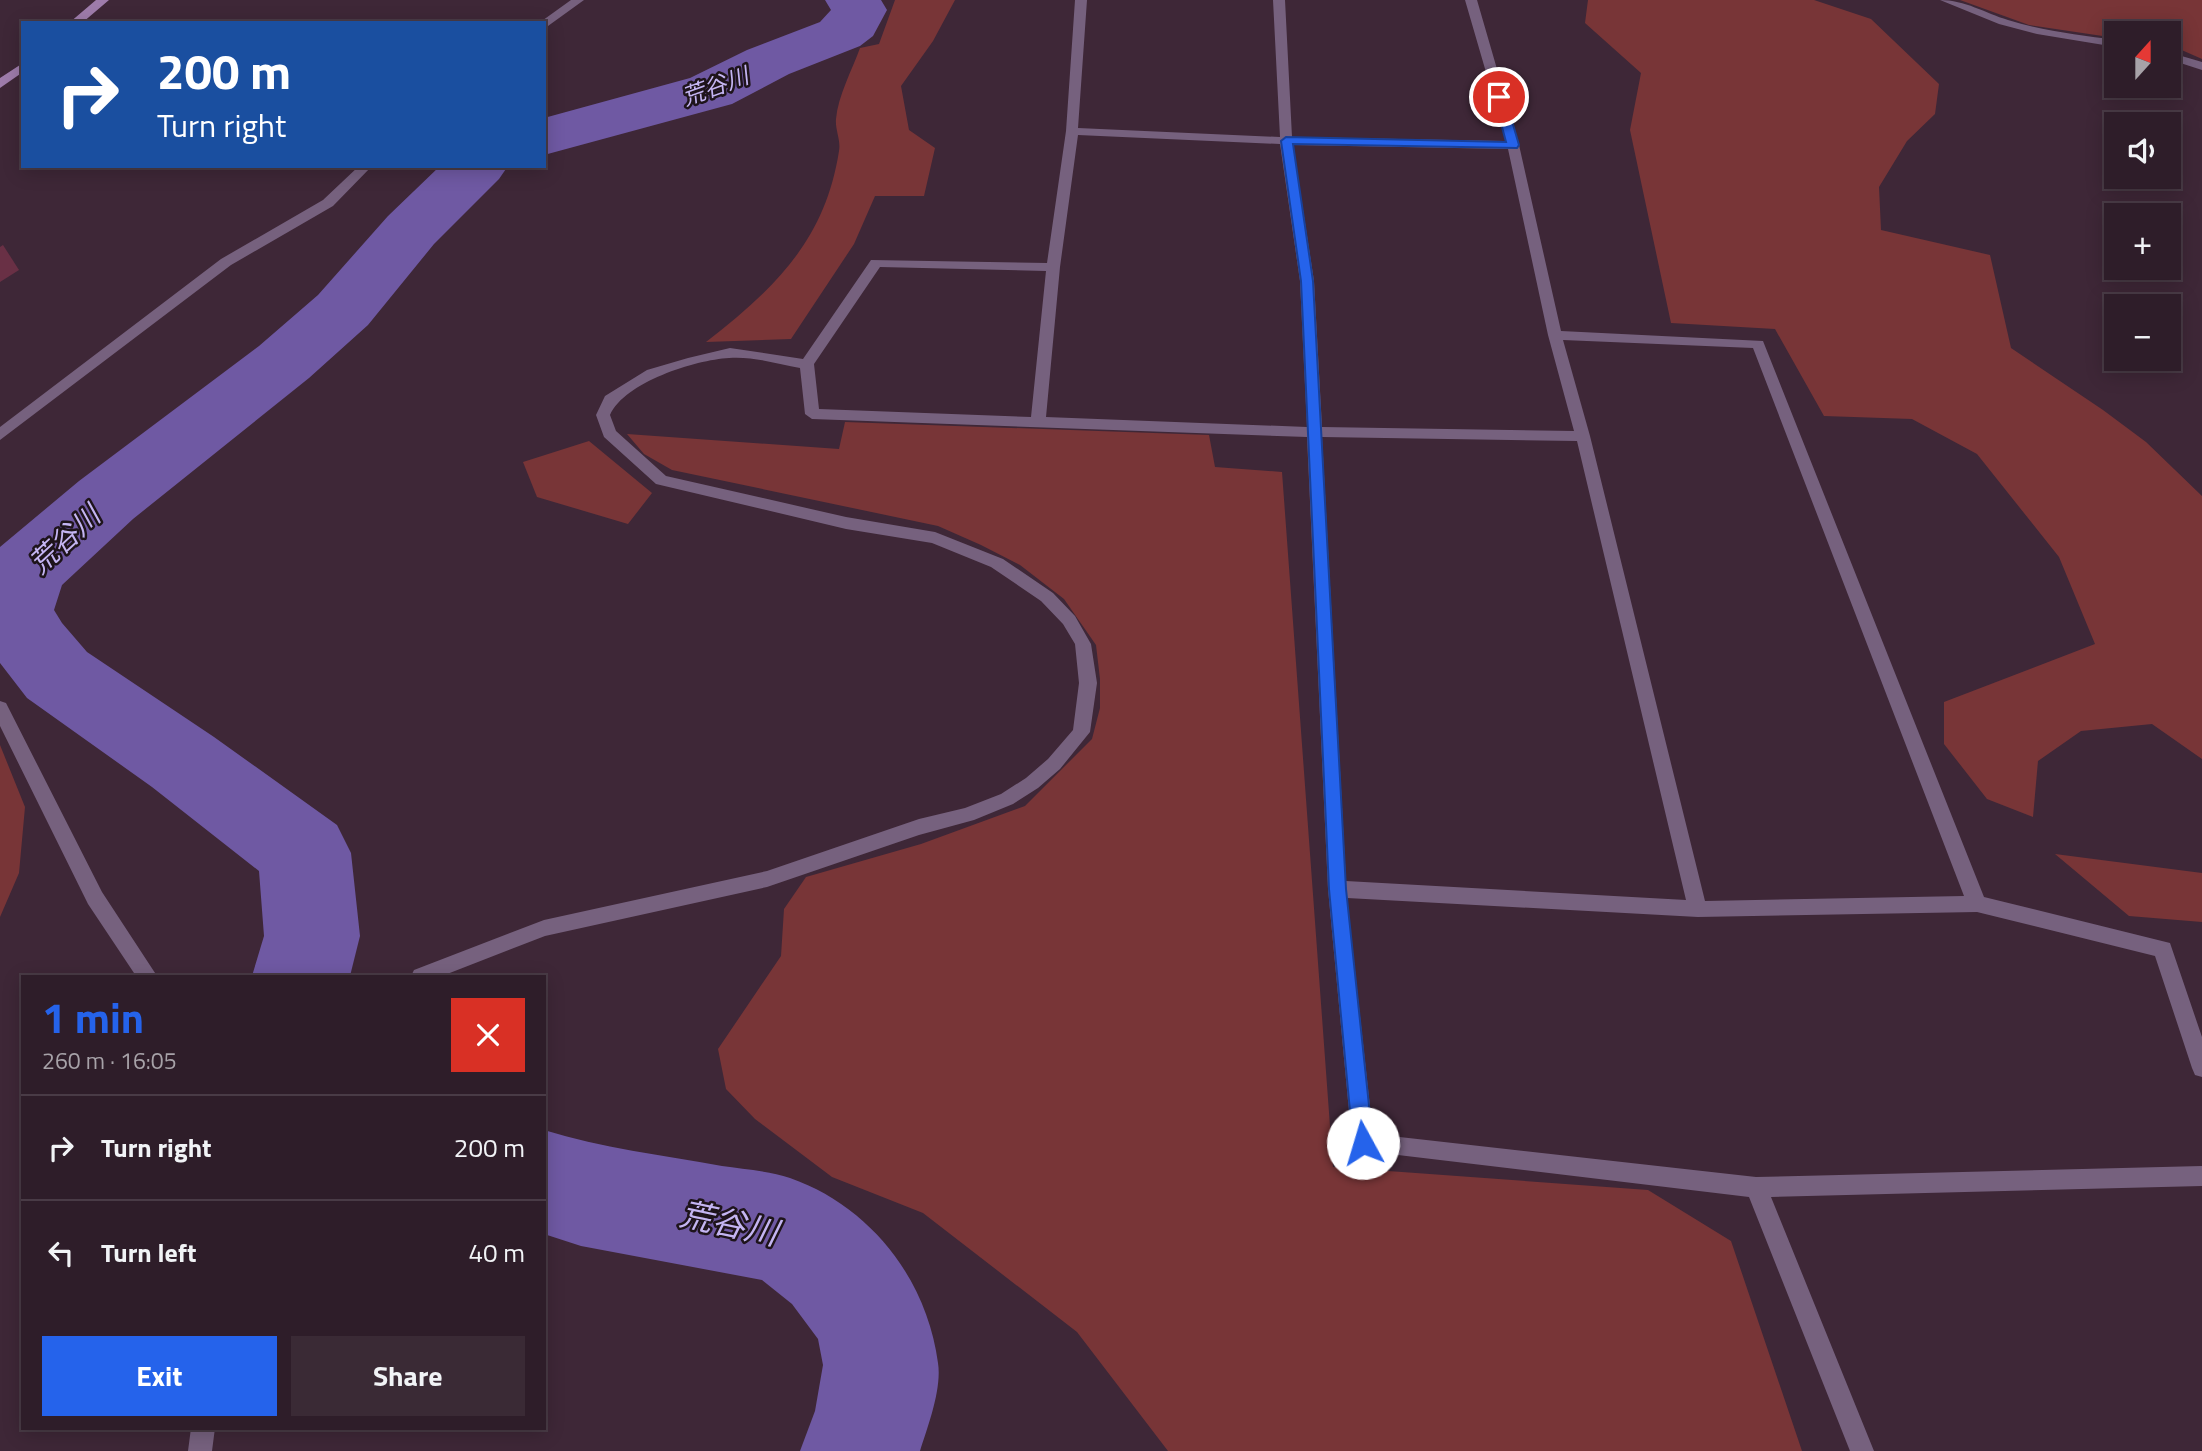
<!DOCTYPE html>
<html lang="en">
<head>
<meta charset="utf-8">
<style>
  body { margin:0; font-family:"Titillium Web","Noto Sans JP",sans-serif; background:#3a2a35; color:#f1f3f6; height:100vh; display:flex; flex-direction:column; font-size:26px; white-space:nowrap }
  * { box-sizing:border-box; margin:0 }
  p { font-size:23px; color:#a7a2a8 }
  .icon { flex:none; width:38px; height:38px; fill:none; stroke:currentColor; stroke-width:2; stroke-linecap:round; stroke-linejoin:round }
  .map { position:relative; flex:1; overflow:hidden }
  .drawer { position:absolute; left:21px; top:975px; width:525px; height:455px; display:flex; flex-direction:column; background:#2e1d29; border-radius:0px; box-shadow:0 4px 18px #0003,0 0 0 2px #493b46 }
  .drawer>* { flex:none }
  .guide { position:absolute; left:21px; top:21px; width:525px; height:147px; border-radius:0px; box-shadow:0 4px 18px #0003,0 0 0 2px #493b46; background:#1a4fa0; color:#fff; overflow:hidden }
  .needle { width:46px; rotate:21deg }
  .buttons { position:absolute; left:2104px; top:21px; display:grid; gap:14px }
  .buttons a { display:grid; place-items:center; width:77px; height:77px; border-radius:0px; background:#2e1d29; box-shadow:0 4px 18px #0003,0 0 0 2px #493b46; font-size:35px }
  .pin { position:absolute; display:grid; place-items:center; width:60px; height:60px; color:#fff; margin:-30px; border:4px solid #fff; border-radius:50%; box-shadow:0 2px 7px #0007 }
  .me { position:absolute; width:77px; margin:-38px; rotate:354deg; stroke-linejoin:round; filter:drop-shadow(0 0 5px #0008) }
  .turn { display:flex; align-items:center; gap:24px; height:147px; padding:0 21px; font-size:32px }
  .turn .icon { width:91px; height:91px; stroke-width:2.5 }
  .turn b { display:block; font-size:49px; line-height:60px }
  .round { display:grid; place-items:center; flex:none; width:74px; height:74px; border-radius:0px; background:#3a2a35 }
  .overview { display:flex; align-items:center; justify-content:space-between; height:119px; padding:0 21px }
  h1 { font-size:42px; font-weight:700; line-height:52px; color:#2563eb }
  .button { display:flex; gap:14px; margin-top:auto; padding:14px 21px }
  .button a { flex:1; height:80px; border-radius:0px; background:#2563eb; color:#fff; font-size:28px; font-weight:700; line-height:80px; text-align:center }
  .button a+a { background:#3a2a35; color:#f1f3f6 }
  ul { padding:0; list-style:none }
  li { display:flex; align-items:center; gap:21px; height:105px; padding:0 21px; border-top:2px solid #493b46 }
  li div { flex:1 }
  li b { display:block; font-size:26px }
  li em { font-style:normal }
  .map>svg:first-child { display:block }
  .green { fill:#783537 }
  .lines { fill:none; stroke-linecap:round; stroke-linejoin:round }
  .river { fill:#6f59a3; fill-rule:evenodd }
  .minor { fill:#76617e; fill-rule:evenodd }
  .secondary { fill:#9e7cab; fill-rule:evenodd }
  .shaded-wall { fill:#693045 }
  .route { fill:#2563eb; stroke:#184099; stroke-width:2 }
  .labels { text-anchor:middle; dominant-baseline:central; stroke-width:5; stroke-linejoin:round; paint-order:stroke }
  .far-water-label { font-size:23px; font-style:italic; fill:#c4b5f2; stroke:#1e141b }
  .water-label { font-size:28px; font-style:italic; fill:#c4b5f2; stroke:#1e141b }
  .near-water-label { font-size:33px; font-style:italic; fill:#c4b5f2; stroke:#1e141b }
</style>
</head>
<body>
<div class="map">
<svg width="2202" height="1451" viewBox="0 0 2202 1451">
  <rect width="100%" height="100%" fill="#3e2737"/>
  <path class="green" d="M895,0H955L933,41L901,86L909,130L935,148L924,196H875L854,244L791,339L706,342C774,289 825,241 839,151C841,140 835,130 836,119C838,96 852,70 860,48L879,44Z
    M1588,0H1814L1871,19L1939,84L1935,114L1907,141L1879,187L1881,230L1990,255L2011,348L2103,410L2146,442L2202,496V759L2152,724L2081,731L2038,761L2033,817L1987,799L1944,744V702L2095,644L2059,557L1977,454L1912,419L1824,416L1775,329L1671,323L1630,130L1641,73L1585,23Z
    M1960,0H2202V59L2168,44V33H2116V38L2029,25Z
    M845,422L1209,435L1215,467L1282,472L1333,1167L1648,1190L1731,1241L1802,1451H1168L1077,1332L923,1213L832,1177L755,1119L726,1089L718,1049L781,956L784,909L806,877L921,844L1025,806L1092,739L1100,708V679L1096,645L1064,599L1020,565L981,545L938,526L672,470L644,454L627,434L839,449Z
    M589,441L652,493L628,524L537,497L523,462Z
    M0,745L25,807L19,873L0,917Z
    M2055,854L2202,873V922L2129,916Z"/>
  <g class="lines">
    <path class="river" d="M825,0H881L887,10L873,36L860,46L789,74L732,104L544,155V118L690,78L747,50L820,22L831,10Z
      M440,166H508L499,179L434,244L368,325L309,378L133,519L62,585L54,610L62,623L87,652L214,737L337,825L351,853L360,936L350,976H252L264,936L259,871L152,787L27,698L0,663V547L79,481L259,346L318,295L388,216Z
      M544,1130C602,1148 662,1155 722,1166C743,1169 769,1171 790,1178C870,1206 927,1279 938,1363C942,1389 928,1426 920,1451H800L815,1411L823,1365L818,1339L792,1304L762,1280L581,1246L544,1234Z"/>
    <path class="minor" d="M571,0H584L548,26L544,27V23H539Z
      M1075,0H1087L1078,128L1280,137L1273,0H1285L1292,137L1506,141L1465,0H1477L1519,145L1561,331L1763,341L1984,897L2170,943L2202,1037V1077L2195,1075L2192,1068L2155,956L1977,912L1698,917L1347,898L1373,1134L1756,1177L2202,1166V1186L1771,1197L1874,1451H1850L1749,1197L1356,1150L1352,1143L1328,889L1307,437L812,419L805,414L800,368C778,364 752,356 729,358C695,360 625,382 610,415L616,431L666,476L846,517L935,532L1003,559L1053,593L1075,616L1091,644L1097,683L1090,732L1060,769L1038,788L1013,804L974,820L919,835L767,887L545,936L442,976H411L414,970L544,920L767,871L919,819L965,808L1001,794L1026,778L1048,759L1073,730L1079,683L1075,644L1063,624L1041,601L991,567L932,543L846,529L656,484L604,437L596,415L605,396L647,370L688,358L730,348L803,359L871,260L1047,263L1066,131ZM1078,135L1280,144L1300,281L1307,427L1046,417L1060,267ZM1293,145L1508,149L1548,335L1574,431L1322,427L1314,281ZM880,267L1046,271L1031,417L819,409L814,364ZM1563,340L1753,348L1964,896L1705,901L1590,436ZM1322,437L1577,441L1686,900L1346,881Z
      M1940,0C1965,0 1985,13 2008,20C2043,31 2080,35 2116,40V47L2037,34L1999,24Z
      M2168,52L2202,62V70L2168,59Z
      M359,166H372L333,206L231,265L0,440V427L221,259L323,200Z
      M0,701L6,703L102,892L157,976H136L88,904L0,726Z
      M191,1428H215L212,1451H188Z"/>
    <path class="secondary" d="M96,0H109L82,23H69Z
      M23,63V72L0,88V78Z"/>
  </g>
  <path class="shaded-wall" d="M3,245L19,270L0,282V247Z"/>
  <path class="route" d="M1499,93L1505,97L1519,145L1517,148L1293,144L1313,281L1346,889L1373,1143L1370,1150L1363,1152L1356,1150L1353,1143L1329,889L1301,281L1281,141L1286,137L1506,142L1494,97Z"/>
  <g class="labels">
    <g class="far-water-label">
      <text transform="translate(715 86) rotate(-20)">荒谷川</text>
    </g>
    <g class="water-label">
      <text transform="translate(64 539) rotate(-43)">荒谷川</text>
    </g>
    <g class="near-water-label">
      <text transform="translate(729 1223) rotate(12)">荒谷川</text>
    </g>
  </g>
</svg>
<div class="buttons">
<a><svg class="needle" viewBox="-14 -14 28 28"><path d="M0-13l5 13h-10z" fill="#e53935"/><path d="M0 13l5-13h-10z" fill="#a7a2a8"/></svg></a>
<a><svg class="icon" aria-label="sound" viewBox="0 0 24 24"><path d="M4 9h4l5-4v14l-5-4H4zM17 9q2 3 0 6"/></svg></a>
<a>+</a>
<a>−</a>
</div>
<div class="pin" style="left:1499px;top:97px;background:#d93025"><svg class="icon" aria-label="arrive" viewBox="0 0 24 24"><path d="M6 21V4h12l-3 4 3 4H6"/></svg></div>
<svg class="me" style="left:1363px;top:1143px" viewBox="-20 -20 40 40"><circle r="19" fill="#fff"/><path d="M0-13L10 11 0 6-10 11z" fill="#2563eb"/></svg>
<div class="guide">
<div class="turn"><svg class="icon" aria-label="right" viewBox="0 0 24 24"><path d="M7 20v-9h11M14 6l5 5-5 5"/></svg><div><b>200 m</b>Turn right</div></div>
</div>
<section class="drawer">
<div class="overview"><div><h1>1 min</h1><p>260 m · 16:05</p></div><a class="round" style="background:#d93025;color:#fff"><svg class="icon" aria-label="close" viewBox="0 0 24 24"><path d="M6 6l12 12M18 6L6 18"/></svg></a></div>
<ul>
<li><svg class="icon" aria-label="right" viewBox="0 0 24 24"><path d="M7 20v-9h11M14 6l5 5-5 5"/></svg><div><b>Turn right</b></div><em>200 m</em></li>
<li><svg class="icon" aria-label="left" viewBox="0 0 24 24"><path d="M17 20v-9H6M10 6l-5 5 5 5"/></svg><div><b>Turn left</b></div><em>40 m</em></li>
</ul>
<div class="button"><a>Exit</a><a>Share</a></div>
</section>
</div>
</body>
</html>
